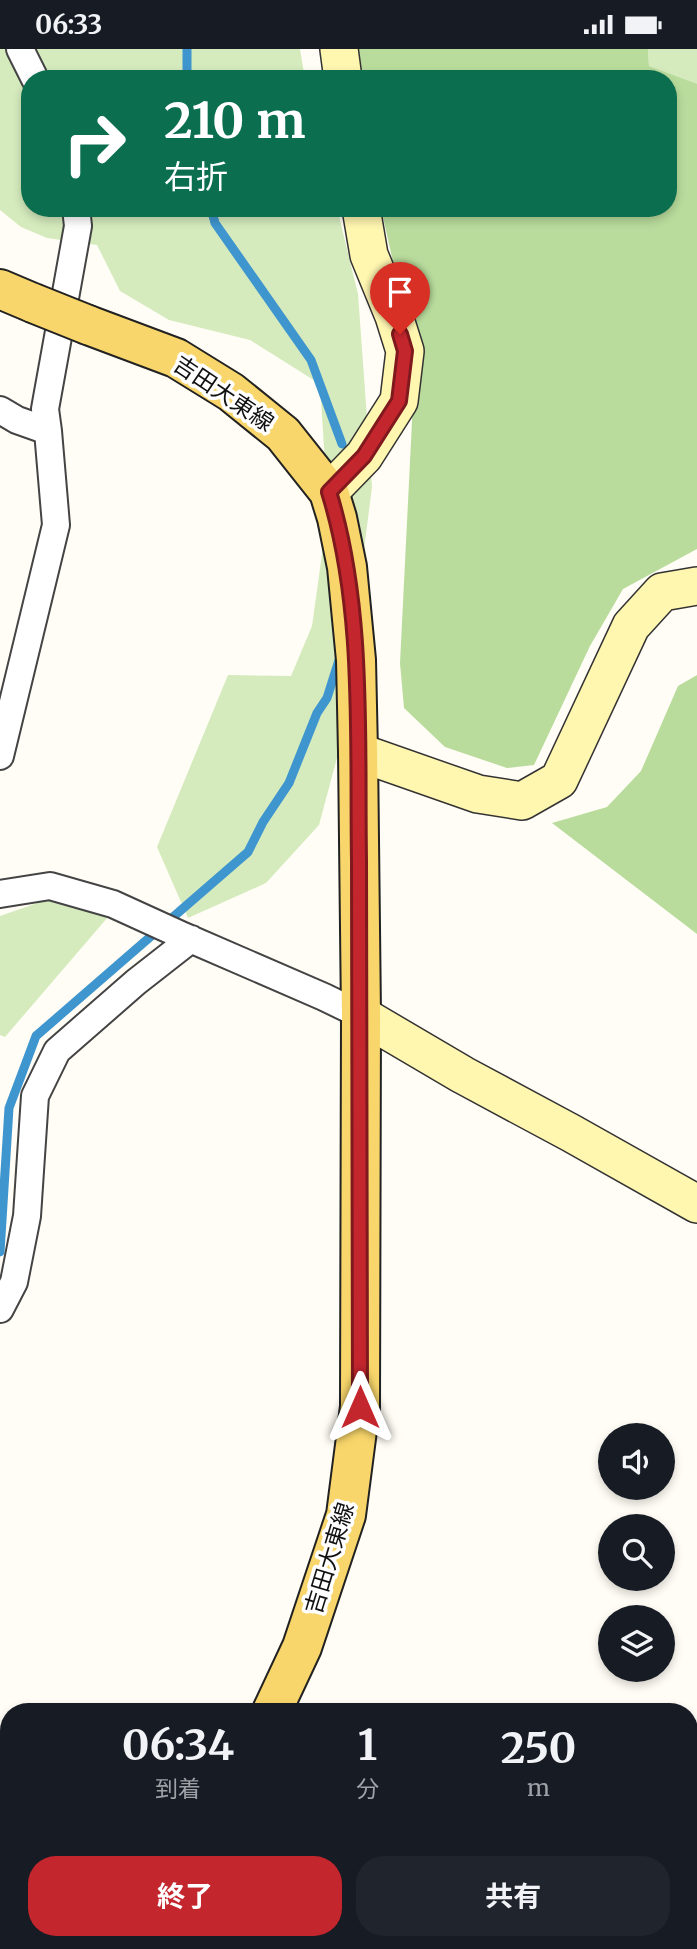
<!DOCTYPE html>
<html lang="ja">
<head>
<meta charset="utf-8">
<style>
  body { margin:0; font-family:Merriweather,"Noto Sans JP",serif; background:#20242c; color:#f1f3f6; height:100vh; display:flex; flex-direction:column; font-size:26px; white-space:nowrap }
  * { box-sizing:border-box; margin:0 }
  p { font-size:23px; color:#9ea1a6 }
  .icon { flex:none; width:38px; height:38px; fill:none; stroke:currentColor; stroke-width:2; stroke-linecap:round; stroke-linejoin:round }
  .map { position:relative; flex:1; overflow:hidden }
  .sheet { position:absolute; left:0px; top:1654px; width:698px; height:247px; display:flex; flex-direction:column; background:#171b24; border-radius:28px 28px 0 0; box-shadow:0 4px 10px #0003 }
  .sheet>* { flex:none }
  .banner { position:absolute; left:21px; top:21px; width:656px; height:147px; border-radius:28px; box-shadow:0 4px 10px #0003; background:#0b6e4f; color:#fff; overflow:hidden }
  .tools { position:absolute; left:598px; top:1374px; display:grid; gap:14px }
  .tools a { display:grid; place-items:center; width:77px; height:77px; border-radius:50%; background:#171b24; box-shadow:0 4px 10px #0003; font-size:35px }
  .pin { position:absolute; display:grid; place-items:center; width:60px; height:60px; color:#fff; margin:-72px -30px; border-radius:50% 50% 50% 0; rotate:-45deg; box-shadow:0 0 7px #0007 }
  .pin .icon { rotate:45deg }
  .me { position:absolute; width:77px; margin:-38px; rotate:0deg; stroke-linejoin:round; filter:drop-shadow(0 0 5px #0008) }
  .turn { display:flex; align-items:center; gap:24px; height:147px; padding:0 28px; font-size:32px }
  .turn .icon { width:91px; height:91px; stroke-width:2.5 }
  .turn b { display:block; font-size:49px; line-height:60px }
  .eta { display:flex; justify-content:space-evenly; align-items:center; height:119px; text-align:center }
  .eta b { font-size:42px; font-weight:700; line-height:49px }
  .button { display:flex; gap:14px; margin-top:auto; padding:14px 28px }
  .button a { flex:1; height:80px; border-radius:28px; background:#c4262e; color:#fff; font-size:28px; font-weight:700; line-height:80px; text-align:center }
  .button a+a { background:#20242c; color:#f1f3f6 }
  .status { display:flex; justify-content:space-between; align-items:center; height:49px; padding:0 35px; background:#171b24; direction:ltr }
  .status svg { height:19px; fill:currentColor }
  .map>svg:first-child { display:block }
  .green { fill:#d5ebbd }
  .forest { fill:#b9dc9c }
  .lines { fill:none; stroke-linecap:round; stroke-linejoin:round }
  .stream { stroke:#3f96cf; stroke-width:9 }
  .street-casing { stroke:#444; stroke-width:30 }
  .secondary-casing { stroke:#333; stroke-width:40 }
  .primary-casing { stroke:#222; stroke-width:42 }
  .street { stroke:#fff; stroke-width:26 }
  .secondary { stroke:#fff6b0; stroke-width:37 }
  .primary { stroke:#f9d66b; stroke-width:38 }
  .primary-bridge-casing { stroke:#222; stroke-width:42; stroke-linecap:butt }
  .primary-bridge { stroke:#f9d66b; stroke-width:38 }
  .route-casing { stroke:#7f191e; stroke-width:18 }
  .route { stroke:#c4262e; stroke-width:12 }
  .labels { text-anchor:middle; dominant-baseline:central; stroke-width:7; stroke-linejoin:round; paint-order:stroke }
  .street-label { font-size:23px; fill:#111; stroke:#fff }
</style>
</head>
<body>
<div class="status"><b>06:33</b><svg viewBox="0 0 49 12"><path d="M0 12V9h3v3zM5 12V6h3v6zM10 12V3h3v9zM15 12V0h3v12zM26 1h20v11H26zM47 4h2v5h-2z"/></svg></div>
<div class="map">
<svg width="697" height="1900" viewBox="0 0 697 1900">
  <rect width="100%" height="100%" fill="#fffdf5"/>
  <path class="green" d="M0,0H300L305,30H30V159H337L358,245L372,438L338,705L319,776L266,834L188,869L157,798L228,626L291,627L312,577L328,462L320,335L250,291L169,271L120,242L97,196L47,189L21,178L0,161Z
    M648,0H697V36L649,17Z
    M46,851L108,868L5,988L0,986V867Z
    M697,1809V1874L690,1875V1816Z"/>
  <path class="forest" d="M350,0H648L649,17L697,35V500L623,540L590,597L534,716L507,719L445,698L404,659L400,614L415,312L381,159H668V30H355Z
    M697,626V885L552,774L607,758L641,722L678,637Z"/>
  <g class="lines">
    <path class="stream" d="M187,0V30
      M211,159L215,174L311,311L342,395
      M0,1203L9,1059L36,987L248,803L263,773L289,734L317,664L327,649L339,611"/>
    <defs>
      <path id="street" d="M20,0L35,30
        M0,361L17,371L48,382
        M0,707L56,476L48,382L45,360L78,177L76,159
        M0,845L50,837L113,855L181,886L324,948L361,966
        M0,1260L14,1233L27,1167L35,1047L57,1002L136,933L191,890
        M690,1799L697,1794
        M519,1892L537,1900
        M598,1900L603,1892"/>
      <path id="secondary" d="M339,0L343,30
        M329,443L364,407L399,352L405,302L394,267L369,206L361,159
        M358,703L478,745L522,752L559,731L631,577L662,543L697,537
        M361,966L463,1026L571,1084L697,1155"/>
      <path id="primary" d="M0,240L33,254
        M88,276L176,309L231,343L283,385L329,443L337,469L347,518L356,611L358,703L361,966L360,1358L346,1466L302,1598L272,1662
        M153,1900L158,1892"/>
    </defs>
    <use href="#street" class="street-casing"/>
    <use href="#secondary" class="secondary-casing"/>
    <use href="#primary" class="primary-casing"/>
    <use href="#street" class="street"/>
    <use href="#secondary" class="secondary"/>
    <use href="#primary" class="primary"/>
    <defs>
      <path id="primary-bridge" d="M33,254L88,276"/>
    </defs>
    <use href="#primary-bridge" class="primary-bridge-casing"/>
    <use href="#primary-bridge" class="primary-bridge"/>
  </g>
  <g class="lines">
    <defs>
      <path id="route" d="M360,1358C360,1176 361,994 359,811C357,690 365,559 329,443L364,407L399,352L405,302L400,285"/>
    </defs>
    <use href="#route" class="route-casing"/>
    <use href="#route" class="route"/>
  </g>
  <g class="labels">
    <g class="street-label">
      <text transform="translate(224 344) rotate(34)">吉田大東線</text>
      <text transform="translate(329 1509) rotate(-73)">吉田大東線</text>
    </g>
  </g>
</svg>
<div class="tools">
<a><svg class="icon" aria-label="sound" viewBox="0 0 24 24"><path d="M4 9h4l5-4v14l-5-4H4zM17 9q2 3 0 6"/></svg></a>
<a><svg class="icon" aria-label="search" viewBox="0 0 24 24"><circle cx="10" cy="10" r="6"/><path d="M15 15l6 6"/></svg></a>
<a><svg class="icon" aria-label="layers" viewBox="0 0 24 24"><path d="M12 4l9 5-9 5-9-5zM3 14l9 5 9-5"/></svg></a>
</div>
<div class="pin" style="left:400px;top:285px;background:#d93025"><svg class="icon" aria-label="arrive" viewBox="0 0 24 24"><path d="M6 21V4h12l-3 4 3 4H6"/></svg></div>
<svg class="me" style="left:360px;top:1358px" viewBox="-20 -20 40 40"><path d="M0-17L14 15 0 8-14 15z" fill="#c4262e" stroke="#fff" stroke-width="4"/></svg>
<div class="banner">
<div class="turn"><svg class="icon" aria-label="right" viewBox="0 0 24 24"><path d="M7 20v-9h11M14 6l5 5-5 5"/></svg><div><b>210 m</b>右折</div></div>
</div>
<section class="sheet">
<div class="eta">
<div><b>06:34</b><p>到着</p></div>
<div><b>1</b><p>分</p></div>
<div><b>250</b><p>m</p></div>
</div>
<div class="button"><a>終了</a><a>共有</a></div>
</section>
</div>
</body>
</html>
